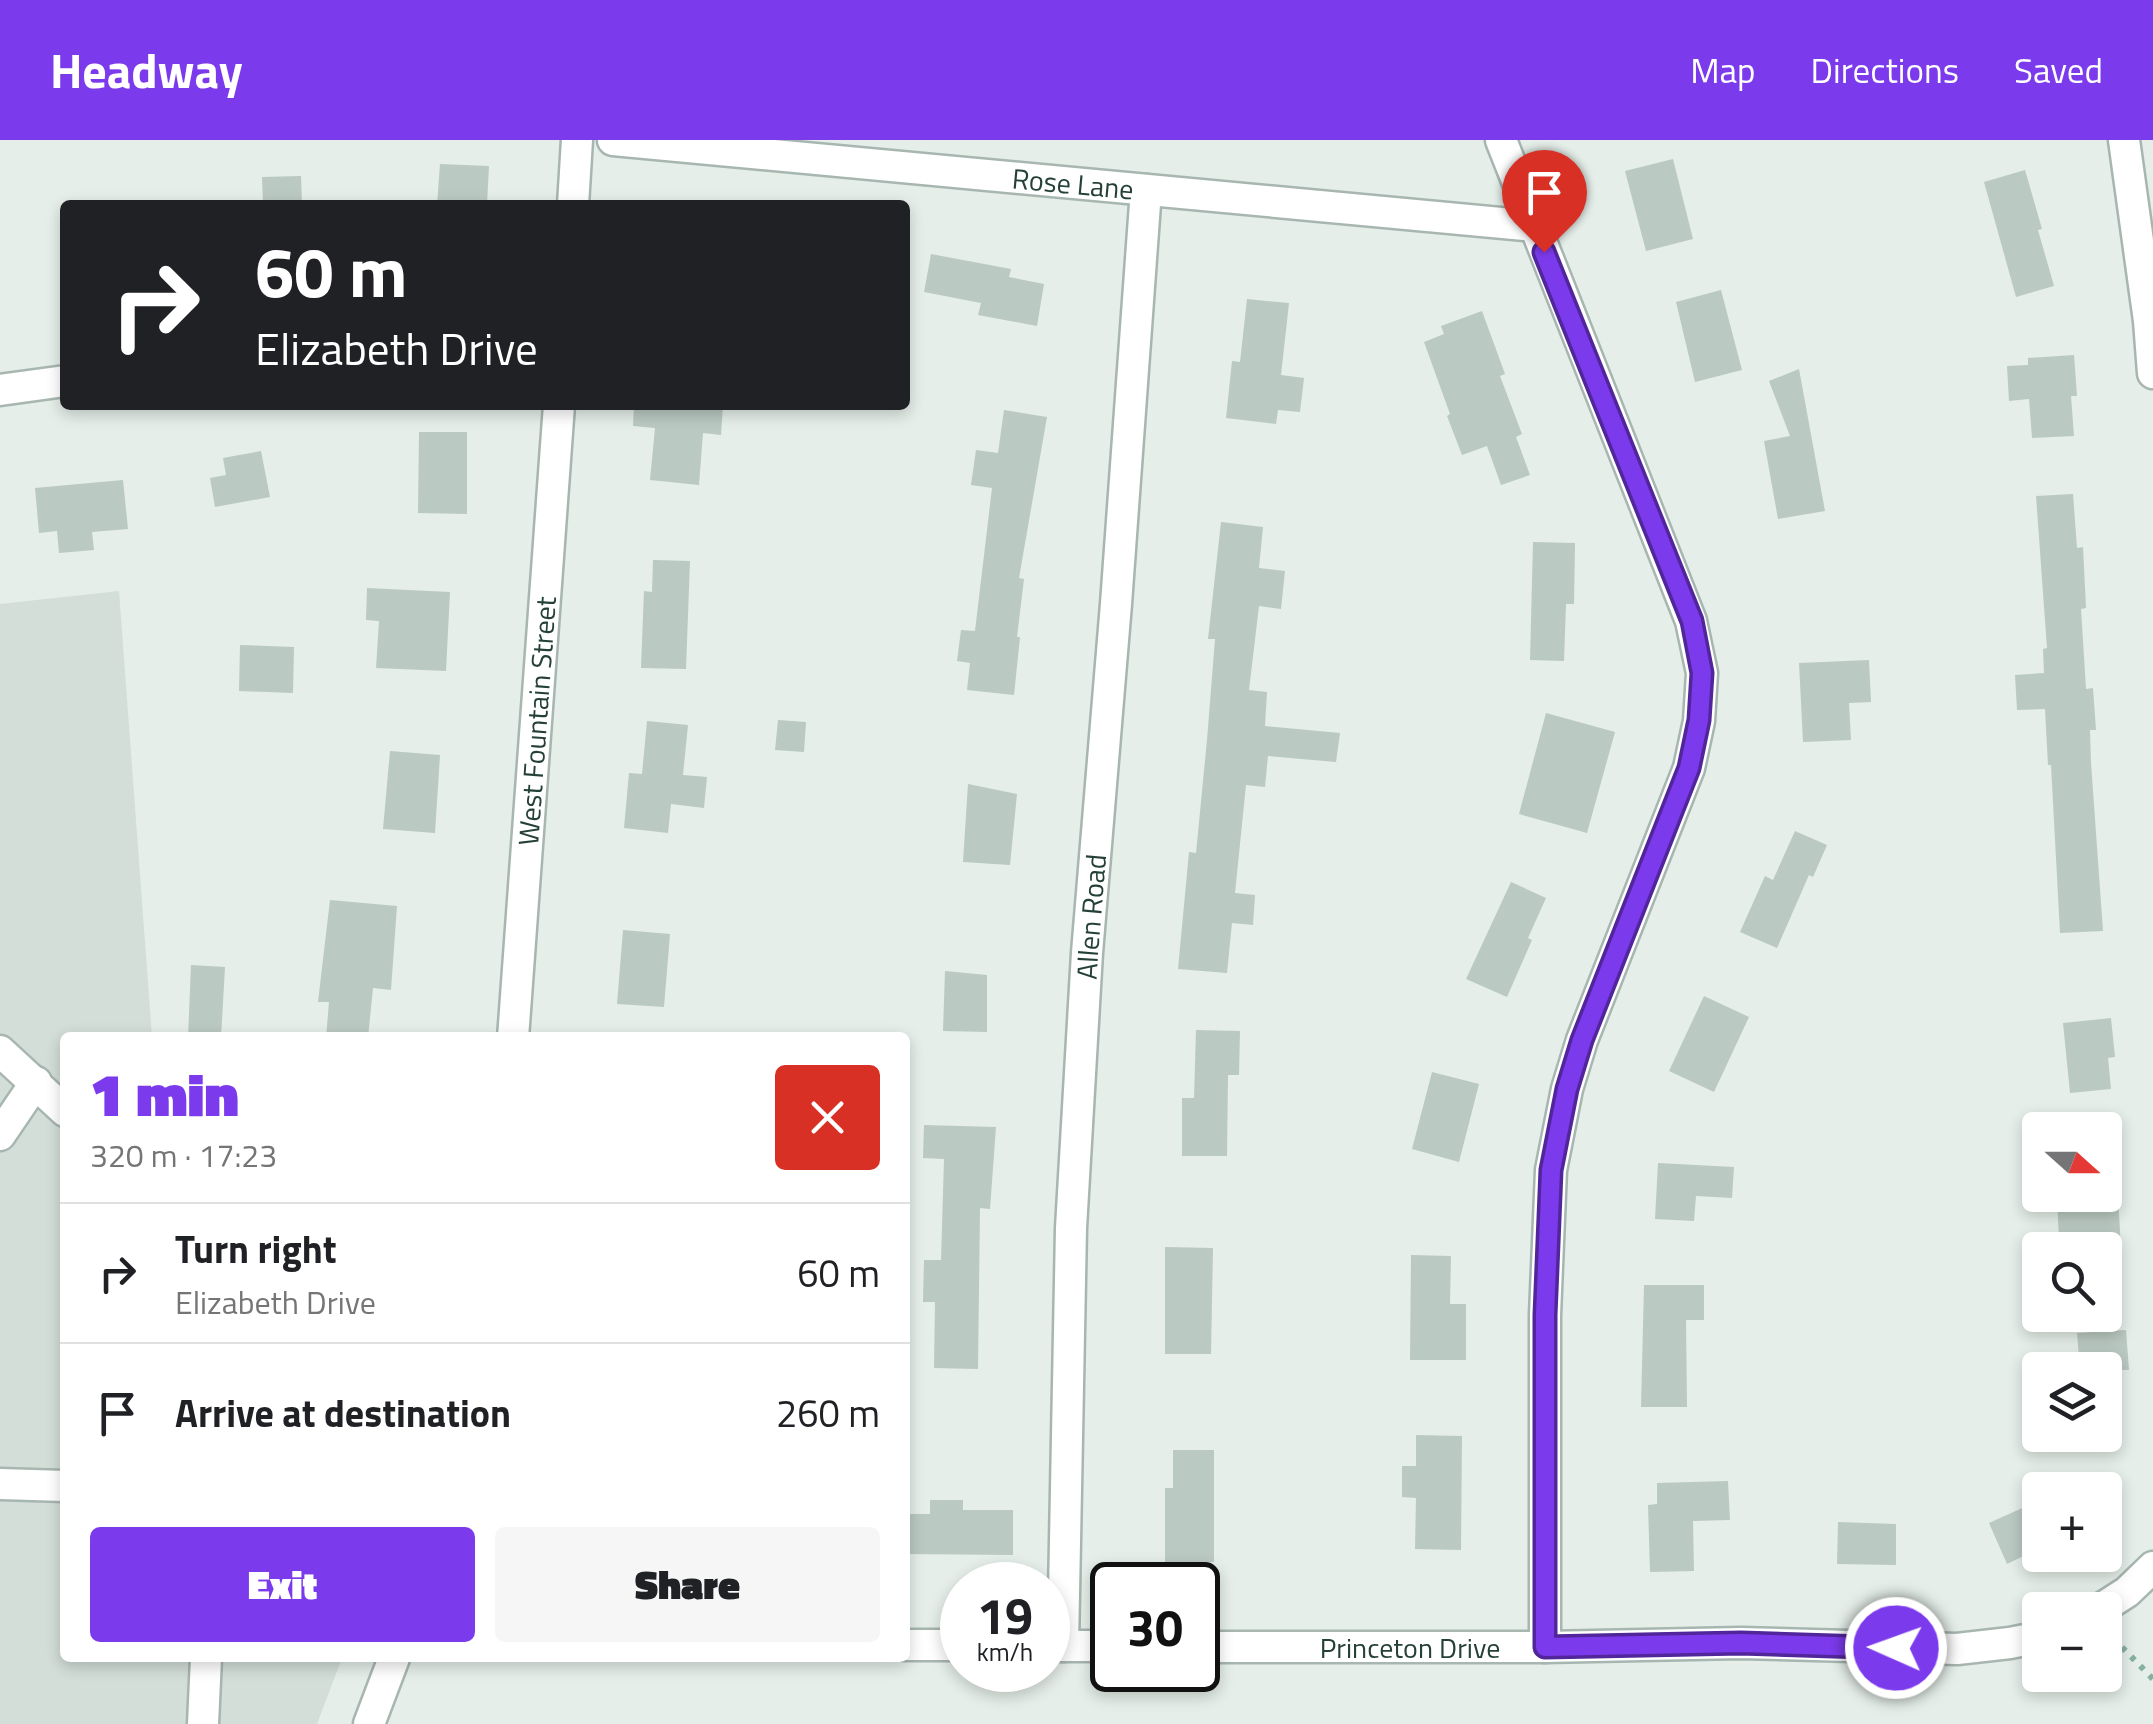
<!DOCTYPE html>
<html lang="en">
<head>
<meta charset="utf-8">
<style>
  body { margin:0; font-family:"Titillium Web",sans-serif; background:#f6f6f6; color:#202124; height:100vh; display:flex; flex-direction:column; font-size:38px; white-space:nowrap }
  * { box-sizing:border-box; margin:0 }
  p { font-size:32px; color:#757577 }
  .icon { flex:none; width:55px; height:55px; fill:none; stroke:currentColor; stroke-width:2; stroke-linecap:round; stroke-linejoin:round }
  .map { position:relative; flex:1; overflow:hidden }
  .panel { position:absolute; left:60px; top:892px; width:850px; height:630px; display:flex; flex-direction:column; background:#fff; border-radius:10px; box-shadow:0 5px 15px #0003 }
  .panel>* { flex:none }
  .hud { position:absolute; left:60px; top:60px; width:850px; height:210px; border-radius:10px; box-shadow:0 5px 15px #0003; background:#202124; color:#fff; overflow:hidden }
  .needle { width:65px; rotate:111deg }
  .tools { position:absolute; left:2022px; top:972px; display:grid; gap:20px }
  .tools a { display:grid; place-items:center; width:100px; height:100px; border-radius:10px; background:#fff; box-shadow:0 5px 15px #0003; font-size:50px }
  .speed { position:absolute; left:940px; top:1422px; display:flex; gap:20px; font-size:50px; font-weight:700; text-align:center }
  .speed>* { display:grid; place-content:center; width:130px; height:130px; border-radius:50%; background:#fff; box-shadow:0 5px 15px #0003; line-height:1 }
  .speed small { font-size:25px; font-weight:400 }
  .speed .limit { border:5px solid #111; border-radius:15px; background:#fff; color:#111 }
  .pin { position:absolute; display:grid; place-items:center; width:85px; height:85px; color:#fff; margin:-102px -42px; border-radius:50% 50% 50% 0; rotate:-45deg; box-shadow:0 0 10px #0007 }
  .pin .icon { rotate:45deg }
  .me { position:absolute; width:110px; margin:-55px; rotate:272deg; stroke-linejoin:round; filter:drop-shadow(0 0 8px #0008) }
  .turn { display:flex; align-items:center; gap:35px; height:210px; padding:0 30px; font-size:45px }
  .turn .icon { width:130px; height:130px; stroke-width:2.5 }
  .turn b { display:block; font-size:70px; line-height:85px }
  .round { display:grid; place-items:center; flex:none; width:105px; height:105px; border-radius:10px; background:#f6f6f6 }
  .headline { display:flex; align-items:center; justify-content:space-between; height:170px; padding:0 30px }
  h1 { font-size:60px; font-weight:800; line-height:75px; color:#7c3aed }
  .button { display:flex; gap:20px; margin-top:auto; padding:20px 30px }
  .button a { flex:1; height:115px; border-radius:10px; background:#7c3aed; color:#fff; font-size:40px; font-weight:800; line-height:115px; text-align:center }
  .button a+a { background:#f6f6f6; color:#202124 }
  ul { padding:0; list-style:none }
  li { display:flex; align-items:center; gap:30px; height:140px; padding:0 30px; border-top:2px solid #e0e0e0 }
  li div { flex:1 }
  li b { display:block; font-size:38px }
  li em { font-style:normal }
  header { display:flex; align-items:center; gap:60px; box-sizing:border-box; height:140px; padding:0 50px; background:#7c3aed; color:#fff }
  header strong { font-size:48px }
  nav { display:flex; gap:55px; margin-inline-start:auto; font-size:35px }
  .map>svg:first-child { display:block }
  .built { fill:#d3ded8 }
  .building { fill:#bac9c2 }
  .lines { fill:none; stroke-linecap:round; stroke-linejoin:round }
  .minor-casing { stroke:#a7b6b0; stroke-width:35 }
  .path { stroke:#86b1a2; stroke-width:6; stroke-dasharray:5 8; stroke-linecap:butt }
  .minor { stroke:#fff; stroke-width:30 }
  .route-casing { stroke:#51269a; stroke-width:25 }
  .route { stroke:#7c3aed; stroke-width:18 }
  .labels { text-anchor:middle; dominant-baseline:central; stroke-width:8; stroke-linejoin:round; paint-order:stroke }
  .street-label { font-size:28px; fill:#244037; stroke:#f5faf8 }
</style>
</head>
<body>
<header>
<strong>Headway</strong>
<nav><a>Map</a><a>Directions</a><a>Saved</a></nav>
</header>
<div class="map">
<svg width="2153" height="1584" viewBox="0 0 2153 1584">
  <rect width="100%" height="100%" fill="#e5eee9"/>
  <path class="built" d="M119,451L152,897L65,898V1518H342L317,1584H0V464Z"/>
  <path class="building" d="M1673,19L1693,99L1646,111L1625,31Z
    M440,24L489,26L487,65H437Z
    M2025,30L2042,89L2038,90L2054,146L2016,157L1984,42Z
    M301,36L302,65H263L262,37Z
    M931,114L1011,129L1009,137L1044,144L1037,186L978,175L981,163L924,152Z
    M1721,150L1742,230L1695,242L1676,162Z
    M1247,159L1289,163L1281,235L1304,238L1300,272L1278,270L1276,284L1226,278L1232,221L1240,222Z
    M1482,171L1505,234L1500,236L1522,294L1516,297L1530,335L1501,345L1487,306L1462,315L1447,276L1450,274L1424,202L1444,194L1441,186Z
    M2074,215L2077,256H2071L2074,296L2032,298L2029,259L2009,261L2007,226L2028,225V218Z
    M1799,229L1825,371L1778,379L1764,301L1790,296L1769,241Z
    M634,265H723L721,295L703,293L699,345L650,340L655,288L633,286Z
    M1004,270L1047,277L1019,438L1024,439L1017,497H1020L1014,555L967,550L970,523L957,521L961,490L975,491L992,348L971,345L976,310L998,313Z
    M419,292H467V374L418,373Z
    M261,311L270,357L215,367L210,338L226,335L223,318Z
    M123,340L128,389L92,392L94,410L59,413L57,391L39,393L35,348Z
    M2073,354L2077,408L2083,407L2086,468L2081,469L2086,549L2093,548L2096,590H2090L2091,623L2103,791L2060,793L2051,625H2048L2045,569L2017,570L2015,535L2044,533L2043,509L2047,508L2036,356Z
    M1221,382L1263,387L1259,428L1285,431L1281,469L1259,466L1249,550L1267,552L1265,586L1340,593L1336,622L1268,616L1265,647L1246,645L1235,753L1255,755L1253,785L1232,783L1227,833L1178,829L1189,712L1196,713L1207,600L1215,499H1208Z
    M1533,402L1575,403L1574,464H1566L1564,521L1530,520Z
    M653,420L690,421L686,529L641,528L644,451L652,452Z
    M367,448L450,452L446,531L376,528L379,481L366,480Z
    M240,505L294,507L293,553L239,551Z
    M1869,520L1871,562L1849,563L1851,600L1803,602L1799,523Z
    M1546,573L1615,592L1587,693L1519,674Z
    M778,580L806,582L804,612L775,610Z
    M647,581L688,585L683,635L707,637L704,668L671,664L668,693L624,688L629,633L642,634Z
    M390,611L440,615L435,693L383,689Z
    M968,644L1017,654L1010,725L963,722Z
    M1795,691L1827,705L1813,737L1809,735L1777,808L1740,792L1765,736L1773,740Z
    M1511,742L1546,758L1528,798L1532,800L1507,857L1466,839Z
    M330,760L397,766L391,850L373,848L368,898H326L329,862H318Z
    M623,790L670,794L664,867L617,864Z
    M191,825L225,827L221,898H188Z
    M945,831L987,835V892L943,891Z
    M1704,856L1749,877L1714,952L1669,931Z
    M2111,878L2115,917L2108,918L2111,949L2070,953L2063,883Z
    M1196,890L1240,891L1239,935H1228L1227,1016H1182V958H1194Z
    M1432,932L1479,944L1459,1022L1412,1009Z
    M924,985L996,987L990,1069L980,1068L978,1229L934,1228L935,1162H923L924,1120H941L944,1019L923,1018Z
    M1658,1023L1734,1027L1732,1058L1696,1056L1694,1081L1655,1079Z
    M2057,1055H2118L2121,1110H2079L2078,1101L2059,1102Z
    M1165,1107L1213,1108L1211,1214H1165Z
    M1411,1115L1451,1116L1450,1164H1466V1220H1410Z
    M1644,1145H1704V1180H1686L1687,1267H1641Z
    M2126,1190L2129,1230H2080L2077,1193Z
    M1416,1295L1462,1296L1461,1410L1415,1409L1416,1358L1402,1357V1326H1416Z
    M1173,1310H1214V1422H1165V1348H1173Z
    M1728,1341L1730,1380L1693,1381L1694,1431L1650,1432L1648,1365L1657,1364V1343Z
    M930,1360H963V1370H1013V1415L905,1414V1374H930Z
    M2040,1360V1408L2007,1424L1989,1383Z
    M1838,1382L1896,1384V1425L1837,1424Z"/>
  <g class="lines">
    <defs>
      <g id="minor">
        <path id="s1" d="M613,0L1534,86"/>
        <path d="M1501,0L1691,481L1702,533L1699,581L1689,628L1582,900L1567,949L1551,1030L1545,1175V1507"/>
        <path d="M2124,0L2149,181L2153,233"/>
        <path d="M573,65L577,0"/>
        <path d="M0,250L65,241"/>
        <path id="s2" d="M513,898L559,265"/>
        <path d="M0,911L65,971"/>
        <path d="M0,995L36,942"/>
        <path d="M0,1344L65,1346"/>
        <path d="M2099,1470L2127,1452L2153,1427"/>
        <path d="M905,1505H962"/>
        <path d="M1048,1506H1112"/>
        <path id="s3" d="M1063,1506L1071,1088L1087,813L1116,464L1146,50"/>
        <path id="s4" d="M1198,1507H1545L1741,1503L1957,1509L2010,1503L2040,1497"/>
        <path d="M203,1584L206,1518"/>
        <path d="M369,1584L394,1518"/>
      </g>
    </defs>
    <use href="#minor" class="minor-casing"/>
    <path class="path" d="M2113,1498L2153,1539"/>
    <use href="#minor" class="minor"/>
  </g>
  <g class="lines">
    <defs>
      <path id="route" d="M1544,112L1692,481L1702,533L1699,580L1689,628L1582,900L1567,949L1551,1030L1545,1175V1507L1741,1503L1896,1508"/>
    </defs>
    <use href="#route" class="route-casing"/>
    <use href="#route" class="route"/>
  </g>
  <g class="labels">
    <g class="street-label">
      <text stroke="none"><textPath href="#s1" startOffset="462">Rose Lane</textPath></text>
      <text stroke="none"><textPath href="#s2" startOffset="318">West Fountain Street</textPath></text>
      <text stroke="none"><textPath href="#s3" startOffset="730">Allen Road</textPath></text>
      <text stroke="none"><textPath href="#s4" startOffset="212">Princeton Drive</textPath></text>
    </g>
  </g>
</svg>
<div class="tools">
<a><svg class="needle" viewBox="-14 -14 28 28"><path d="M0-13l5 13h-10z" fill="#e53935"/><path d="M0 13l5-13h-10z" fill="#757577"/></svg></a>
<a><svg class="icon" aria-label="search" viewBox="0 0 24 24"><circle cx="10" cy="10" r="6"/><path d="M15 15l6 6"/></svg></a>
<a><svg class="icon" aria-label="layers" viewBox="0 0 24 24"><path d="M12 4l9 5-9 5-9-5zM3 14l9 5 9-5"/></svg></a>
<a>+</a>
<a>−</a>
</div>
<div class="speed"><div>19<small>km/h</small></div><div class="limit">30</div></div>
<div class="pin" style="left:1544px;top:112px;background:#d93025"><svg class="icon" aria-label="arrive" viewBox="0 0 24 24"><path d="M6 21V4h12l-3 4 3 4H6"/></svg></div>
<svg class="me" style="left:1896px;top:1508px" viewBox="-20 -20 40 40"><circle r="17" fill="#7c3aed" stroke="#fff" stroke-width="3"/><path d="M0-11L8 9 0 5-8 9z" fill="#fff"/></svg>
<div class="hud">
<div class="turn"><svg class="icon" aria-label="right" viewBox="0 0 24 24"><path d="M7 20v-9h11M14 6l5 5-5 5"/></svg><div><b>60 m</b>Elizabeth Drive</div></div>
</div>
<section class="panel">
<div class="headline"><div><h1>1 min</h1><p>320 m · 17:23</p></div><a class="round" style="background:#d93025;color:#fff"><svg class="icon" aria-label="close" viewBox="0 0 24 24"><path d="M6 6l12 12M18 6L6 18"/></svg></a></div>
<ul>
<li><svg class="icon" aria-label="right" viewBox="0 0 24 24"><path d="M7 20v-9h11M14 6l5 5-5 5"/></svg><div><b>Turn right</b><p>Elizabeth Drive</p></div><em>60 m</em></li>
<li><svg class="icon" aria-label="arrive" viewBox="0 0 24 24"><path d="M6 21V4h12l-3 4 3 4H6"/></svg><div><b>Arrive at destination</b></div><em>260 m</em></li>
</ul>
<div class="button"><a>Exit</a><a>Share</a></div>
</section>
</div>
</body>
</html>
